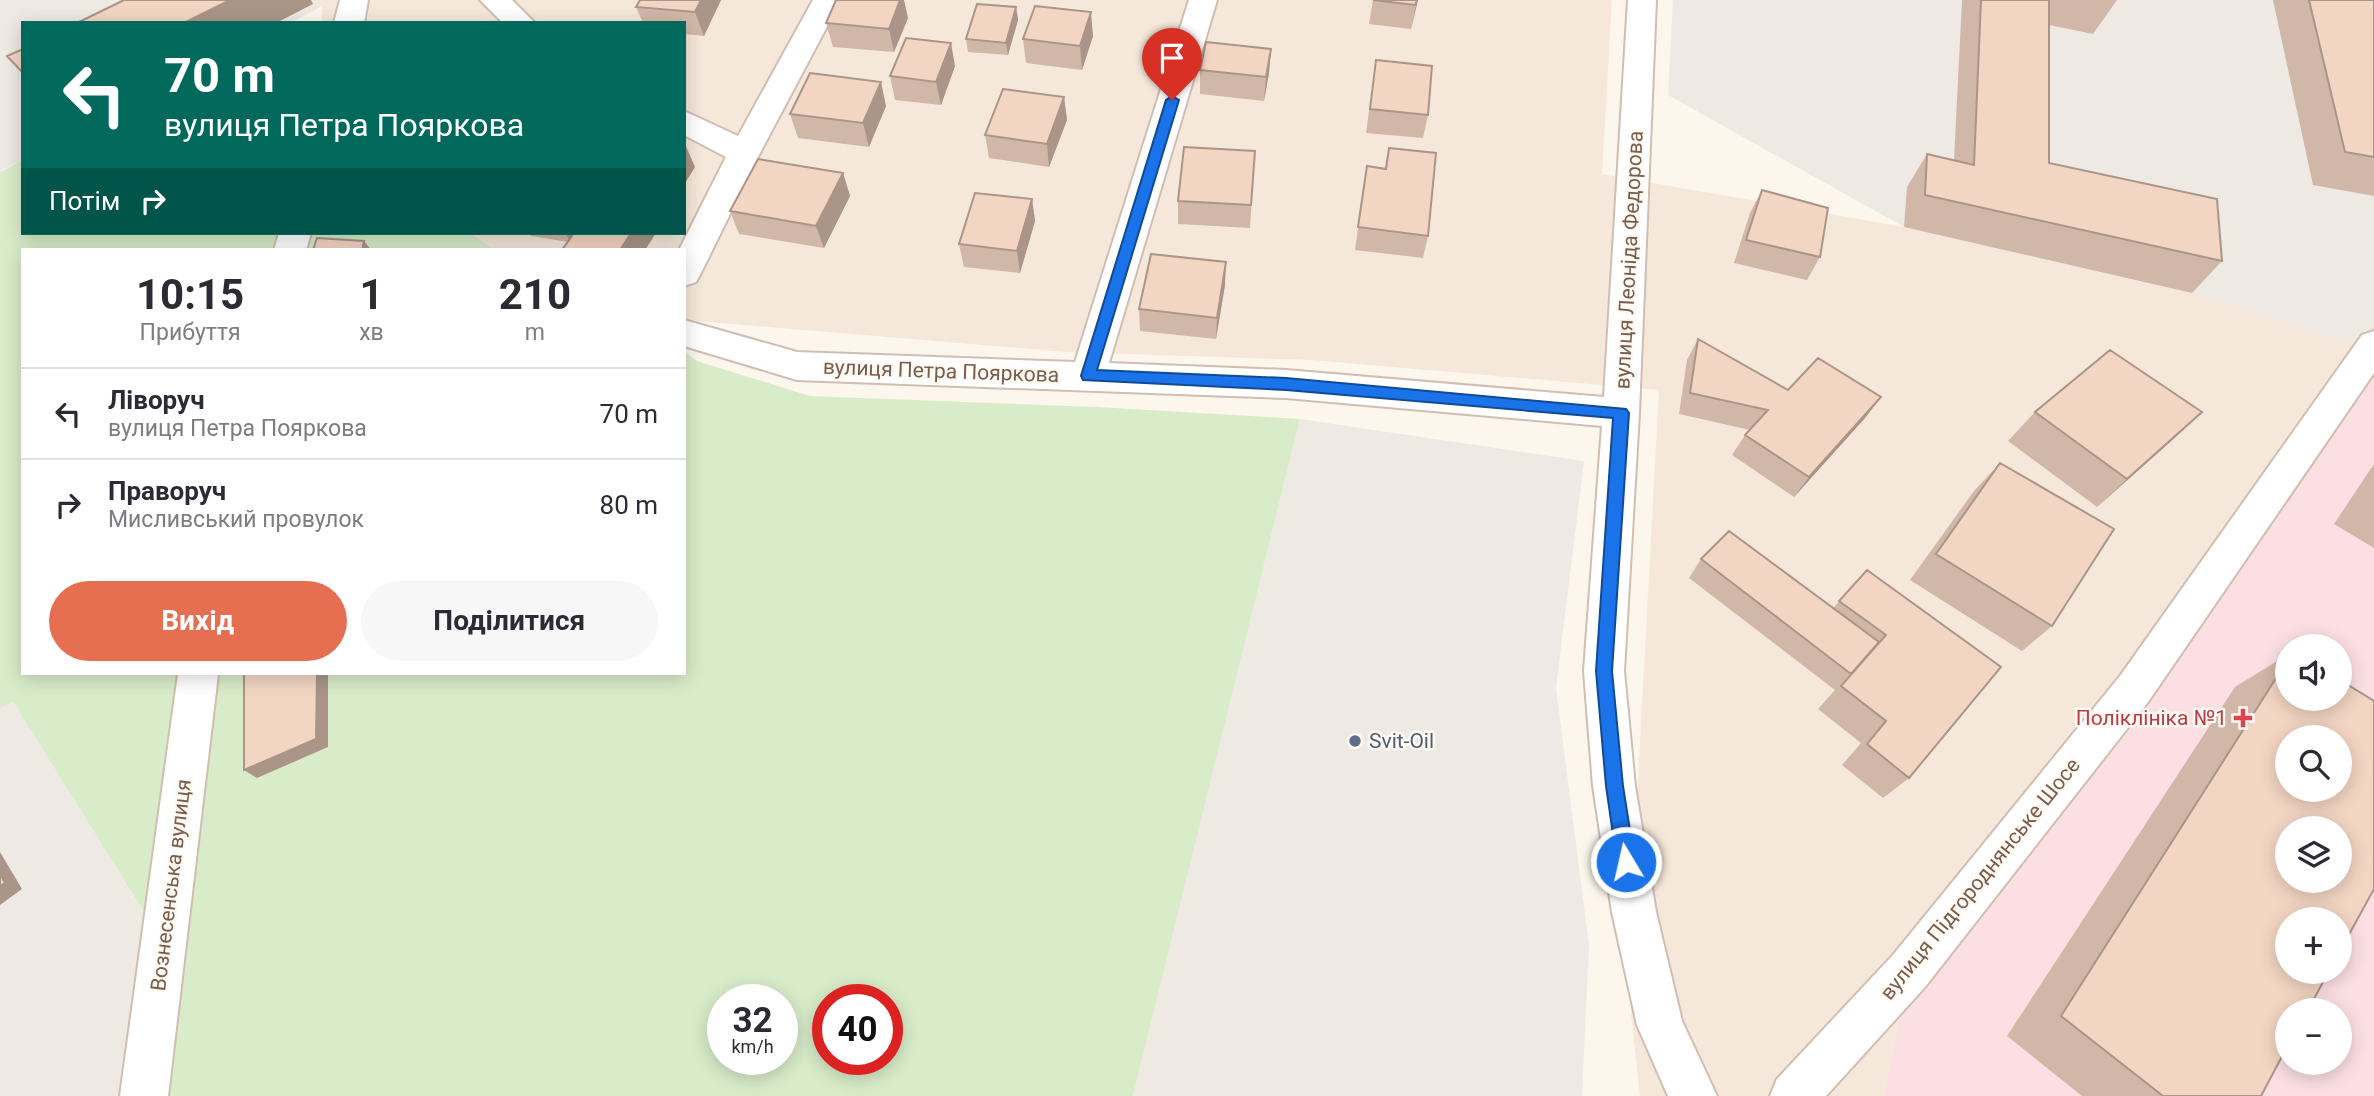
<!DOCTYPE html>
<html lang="uk">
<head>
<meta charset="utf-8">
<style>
  body { margin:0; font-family:Roboto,sans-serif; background:#f7f7f7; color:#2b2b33; height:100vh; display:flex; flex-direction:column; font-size:26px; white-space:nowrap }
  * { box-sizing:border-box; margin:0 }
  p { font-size:23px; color:#7c7c81 }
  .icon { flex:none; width:38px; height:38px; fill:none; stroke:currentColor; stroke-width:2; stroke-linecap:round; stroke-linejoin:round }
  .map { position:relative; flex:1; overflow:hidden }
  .side { position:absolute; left:21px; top:248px; width:665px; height:427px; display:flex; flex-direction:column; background:#fff; border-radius:0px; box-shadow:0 4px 18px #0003 }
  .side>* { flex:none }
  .guide { position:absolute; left:21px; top:21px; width:665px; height:214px; border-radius:0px; box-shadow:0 4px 18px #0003; background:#00695c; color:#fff; overflow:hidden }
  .buttons { position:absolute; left:2275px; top:634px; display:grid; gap:14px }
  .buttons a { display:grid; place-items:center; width:77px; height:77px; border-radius:50%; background:#fff; box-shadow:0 4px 18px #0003; font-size:35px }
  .speed { position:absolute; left:707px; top:984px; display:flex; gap:14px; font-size:35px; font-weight:700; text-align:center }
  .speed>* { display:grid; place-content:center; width:91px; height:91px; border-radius:50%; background:#fff; box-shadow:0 4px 18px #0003; line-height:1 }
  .speed small { font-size:18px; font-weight:400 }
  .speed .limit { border:10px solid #d22; background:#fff; color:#111 }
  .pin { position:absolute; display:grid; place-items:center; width:60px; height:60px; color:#fff; margin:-72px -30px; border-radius:50% 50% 50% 0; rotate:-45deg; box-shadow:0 0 7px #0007 }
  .pin .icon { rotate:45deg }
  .me { position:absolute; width:77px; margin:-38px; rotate:351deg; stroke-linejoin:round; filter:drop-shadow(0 0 5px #0008) }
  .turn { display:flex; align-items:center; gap:24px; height:147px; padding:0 28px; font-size:32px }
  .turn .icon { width:91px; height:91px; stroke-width:2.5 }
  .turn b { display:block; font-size:49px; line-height:60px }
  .then { display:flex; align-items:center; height:66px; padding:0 28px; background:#0003; gap:14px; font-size:26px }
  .eta { display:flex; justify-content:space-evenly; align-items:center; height:119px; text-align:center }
  .eta b { font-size:42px; font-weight:700; line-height:49px }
  .primary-button { display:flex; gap:14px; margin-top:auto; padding:14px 28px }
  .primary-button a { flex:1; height:80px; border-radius:42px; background:#e76f51; color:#fff; font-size:28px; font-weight:700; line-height:80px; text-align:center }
  .primary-button a+a { background:#f7f7f7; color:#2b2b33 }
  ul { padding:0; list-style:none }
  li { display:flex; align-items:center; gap:21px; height:91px; padding:0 28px; border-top:2px solid #e1e1e2 }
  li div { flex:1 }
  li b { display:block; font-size:26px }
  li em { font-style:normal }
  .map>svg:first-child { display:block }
  .residential { fill:#f5e8da }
  .industrial { fill:#efe9e4 }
  .medical { fill:#fbdfe3; fill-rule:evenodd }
  .green { fill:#d8ecc9; fill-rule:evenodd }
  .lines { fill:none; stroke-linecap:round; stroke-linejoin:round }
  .minor-casing { stroke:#d1beb0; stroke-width:4 }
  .minor { fill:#fff; fill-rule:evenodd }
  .wall { fill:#d1b7a8 }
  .shaded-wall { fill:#aa9588 }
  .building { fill:#f3d5c3; stroke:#aa9588; stroke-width:2; fill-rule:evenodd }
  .route { fill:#1a73e8; stroke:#114b97; stroke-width:2 }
  .health-dot { fill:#e0444e; stroke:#fffaf3; stroke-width:2.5 }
  .service-dot { fill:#5c6f8a; stroke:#fffaf3; stroke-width:2.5 }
  .labels { text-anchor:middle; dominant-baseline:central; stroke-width:5; stroke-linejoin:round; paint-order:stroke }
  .street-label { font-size:21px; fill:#7a5c4d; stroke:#fffaf3 }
  .health-label { font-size:21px; fill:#be3a42; stroke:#fffaf3; text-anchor:end }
  .service-label { font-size:21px; fill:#4e5e75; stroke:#fffaf3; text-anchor:start }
</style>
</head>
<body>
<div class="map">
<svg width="2374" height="1096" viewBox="0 0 2374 1096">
  <rect width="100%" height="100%" fill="#fdf6ec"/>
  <path class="residential" d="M317,0H1612L1602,174L1904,227L2192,293L2370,350L1909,971L1884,1096H1640L1631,1014L1639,759L1659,390L1312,360L1066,352L684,320V250H495L470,233H684V23H322V7Z"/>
  <path class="industrial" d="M0,0H317L322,6L290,23H23V160L0,171Z
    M1673,0H2374V345L2370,350L2192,293L1904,227L1668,95Z
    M1300,419L1584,461L1556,688L1589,945L1582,1096H1133Z
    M13,700L164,946L144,1096H0V708Z"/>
  <path class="medical" d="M2374,345V1096H1884L1909,971ZM2287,646H2340V698H2287ZM2287,737H2340V789H2287ZM2287,828H2340V880H2287ZM2287,919H2340V971H2287ZM2287,1010H2340V1062H2287Z"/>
  <path class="green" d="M23,160V233H470L495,250H23V674H684V351L697,361L810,396L1097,407L1300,419L1133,1096H144L164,945L13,701L0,708V172ZM723,999H782V1059H723ZM828,999H887V1059H828Z"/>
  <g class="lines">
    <defs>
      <path id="minor" d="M340,0H368L364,23H334Z
        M480,0H512L535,23H503Z
        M813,0H841L760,153L701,273L696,282L684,286V250H679L726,157L684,135V111L738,136Z
        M1189,0H1217L1109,363L1286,370L1604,397L1628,0H1656L1639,413L1624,671L1635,786L1656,912L1682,1021L1717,1096H1668L1637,1025L1612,912L1593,786L1584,671L1602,426L1286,398L797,380L684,346V320L797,352L1075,362Z
        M279,233H311L306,250H274Z
        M2374,331V373L2148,702L1925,987L1826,1096H1770L1777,1079L1893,955L2120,676L2362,335Z
        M178,674H218L168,1096H120Z"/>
    </defs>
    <use href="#minor" class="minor-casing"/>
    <use href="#minor" class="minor"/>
  </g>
  <path class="wall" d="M721,0L704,36L684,34V23H643L636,7Z
    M1373,0H1418L1411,29L1369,24Z
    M1962,0H2117L2093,34L2049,25V163L2222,261L2192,293L1904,227L1907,187L1927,154L1954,160Z
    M2273,0H2374V196L2313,185Z
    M1016,7L1018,20L1008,55L968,52L966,39Z
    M908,18L894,52L833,47L826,23Z
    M1093,36L1082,70L1026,63L1023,39Z
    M1271,49L1269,73L1264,101L1200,94V70Z
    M1376,60L1428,115L1423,138L1366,133Z
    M955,66L941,105L895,100L890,76Z
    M1064,97L1067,120L1049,167L989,158L985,135Z
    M886,106L869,147L798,138L790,114Z
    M1389,148L1428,236L1423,258L1355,250L1367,166L1385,168Z
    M1255,151L1250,228L1178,224V201Z
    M843,173L850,196L824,248L739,234L730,211Z
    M1762,190L1820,257L1807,280L1734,263L1750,213Z
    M1032,199L1035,221L1020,273L964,267L959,244Z
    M529,233H656L645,250L568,242L531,236Z
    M1225,285L1216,339L1140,331L1139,309Z
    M1698,339L1788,390L1881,397L1865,418L1794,497L1732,455L1745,435L1750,430L1679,414L1687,360Z
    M2035,412L2170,442L2097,507L2008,441Z
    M2000,463L2052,626L2022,651L1910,580L1974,491Z
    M2374,464V548L2334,524Z
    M1701,559L1833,608L1867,570L2001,667L1909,778L1883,798L1842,765L1861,743L1818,709L1835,690L1689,578Z
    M2287,655V698L2261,1096H2082L2007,1036L2235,687Z"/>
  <path class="shaded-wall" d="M230,0H311L313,4L276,23H184Z
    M701,0H721L704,36L695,12Z
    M900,0H904L908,18L894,52L889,29Z
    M1417,0H1418L1411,29Z
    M1016,7L1018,20L1008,55L1006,43Z
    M1091,12L1093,36L1082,70L1080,46Z
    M951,43L955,66L941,105L936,82Z
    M1271,49L1269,73L1264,101L1266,77Z
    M881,82L886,106L869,147L863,123Z
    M1064,97L1067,120L1049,167L1047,144Z
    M685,144L695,167L684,185V145Z
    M843,173L850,196L824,248L816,226Z
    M1032,199L1035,221L1020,273L1017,251Z
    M565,233H577L571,242Z
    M631,233H656L645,250H620Z
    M364,241L371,250H362Z
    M1226,262L1225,285L1216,339L1217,318Z
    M1881,397L1865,418L1794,497L1809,477Z
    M2202,412L2170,442L2097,507L2127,479Z
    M317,674H328V747L257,778L244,770Z
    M0,852L22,889L0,905Z"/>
  <path class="building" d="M124,0H230L184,23H77Z
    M640,0H701L695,12L636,7Z
    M836,0H900L889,29L826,23Z
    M1373,0H1417L1415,5Z
    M1981,0H2049V163L2217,199L2222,261L1925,195L1927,154L1974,165Z
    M2309,0H2374V157L2345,152Z
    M977,4L1016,7L1006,43L966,39Z
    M1035,6L1091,12L1080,46L1023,39Z
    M906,38L951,43L936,82L890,76Z
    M1206,42L1271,49L1266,77L1200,70Z
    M23,49V73L7,56Z
    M1376,60L1432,66L1428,115L1370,109Z
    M810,73L881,82L863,123L790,114Z
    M1003,89L1064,97L1047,144L985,135Z
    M1184,147L1255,151L1251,205L1178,201Z
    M1389,148L1436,153L1428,236L1358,227L1367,166L1386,169Z
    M758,159L843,173L816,226L730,211Z
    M1762,190L1828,208L1820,257L1746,240Z
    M975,193L1032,199L1017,251L959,244Z
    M574,233H631L620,250H562Z
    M317,238L364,241L362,250H313Z
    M1151,254L1226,262L1217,318L1139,309Z
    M1698,339L1788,390L1818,358L1881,397L1809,477L1745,435L1768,410L1690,393Z
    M2110,350L2202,412L2127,479L2035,412Z
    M2000,463L2114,529L2052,626L1936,554Z
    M1729,531L1879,642L1851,674L1701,559Z
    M1867,570L2001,667L1909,778L1867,744L1886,721L1841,686L1886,635L1839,601Z
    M2287,661V698H2340V680L2374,701V889L2340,951V919H2287V971H2329L2308,1010H2287V1047L2261,1096H2163L2061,1016ZM2287,737H2340V789H2287ZM2287,828H2340V880H2287Z
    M244,674H317L316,739L244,770Z
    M0,874L5,883L0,886Z"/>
  <path class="route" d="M1172,96L1179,100L1097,370L1286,378L1626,409L1629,413L1612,671L1623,786L1635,862L1633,868L1626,871L1620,868L1617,862L1606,786L1596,671L1613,418L1286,390L1083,380L1081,376L1166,100Z"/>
  <path class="health-dot" d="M2239.5 707.5h7v7h7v7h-7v7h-7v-7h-7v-7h7z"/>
  <circle class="service-dot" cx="1355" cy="741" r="7"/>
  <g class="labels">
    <g class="street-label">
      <text transform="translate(1629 260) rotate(-87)">вулиця Леоніда Федорова</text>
      <text transform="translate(941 371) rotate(2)">вулиця Петра Пояркова</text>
      <text transform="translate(1980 879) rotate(-51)">вулиця Підгороднянське Шосе</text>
      <text transform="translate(171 885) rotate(-83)">Вознесенська вулиця</text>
    </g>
    <g class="health-label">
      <text x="2227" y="718">Поліклініка №1</text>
    </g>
    <g class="service-label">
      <text x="1369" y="741">Svit-Oil</text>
    </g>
  </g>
</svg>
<div class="buttons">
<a><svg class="icon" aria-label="sound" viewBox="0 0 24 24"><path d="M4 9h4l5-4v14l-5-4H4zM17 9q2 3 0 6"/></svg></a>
<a><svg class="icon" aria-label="search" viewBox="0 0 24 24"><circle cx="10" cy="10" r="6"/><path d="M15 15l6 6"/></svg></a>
<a><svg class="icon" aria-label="layers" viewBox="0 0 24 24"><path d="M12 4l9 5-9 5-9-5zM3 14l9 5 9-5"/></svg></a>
<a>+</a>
<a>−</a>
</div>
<div class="speed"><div>32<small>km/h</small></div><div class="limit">40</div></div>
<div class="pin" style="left:1172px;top:100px;background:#d93025"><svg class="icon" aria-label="arrive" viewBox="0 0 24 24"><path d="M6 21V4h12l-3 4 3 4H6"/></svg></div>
<svg class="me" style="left:1626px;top:862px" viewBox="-20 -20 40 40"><circle r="17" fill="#1a73e8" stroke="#fff" stroke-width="3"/><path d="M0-11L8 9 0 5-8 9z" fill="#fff"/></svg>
<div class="guide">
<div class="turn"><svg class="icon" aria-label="left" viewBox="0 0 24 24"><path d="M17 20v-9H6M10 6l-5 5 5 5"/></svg><div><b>70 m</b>вулиця Петра Пояркова</div></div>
<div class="then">Потім<svg class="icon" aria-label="right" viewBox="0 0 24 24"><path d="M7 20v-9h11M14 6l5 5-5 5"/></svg></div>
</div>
<section class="side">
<div class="eta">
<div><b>10:15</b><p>Прибуття</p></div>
<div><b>1</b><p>хв</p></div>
<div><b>210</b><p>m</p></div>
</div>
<ul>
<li><svg class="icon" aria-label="left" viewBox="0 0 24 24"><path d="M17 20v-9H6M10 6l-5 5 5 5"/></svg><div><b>Ліворуч</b><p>вулиця Петра Пояркова</p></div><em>70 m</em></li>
<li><svg class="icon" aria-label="right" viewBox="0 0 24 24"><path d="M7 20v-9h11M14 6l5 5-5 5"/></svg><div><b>Праворуч</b><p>Мисливський провулок</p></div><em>80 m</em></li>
</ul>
<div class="primary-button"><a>Вихід</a><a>Поділитися</a></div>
</section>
</div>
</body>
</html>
